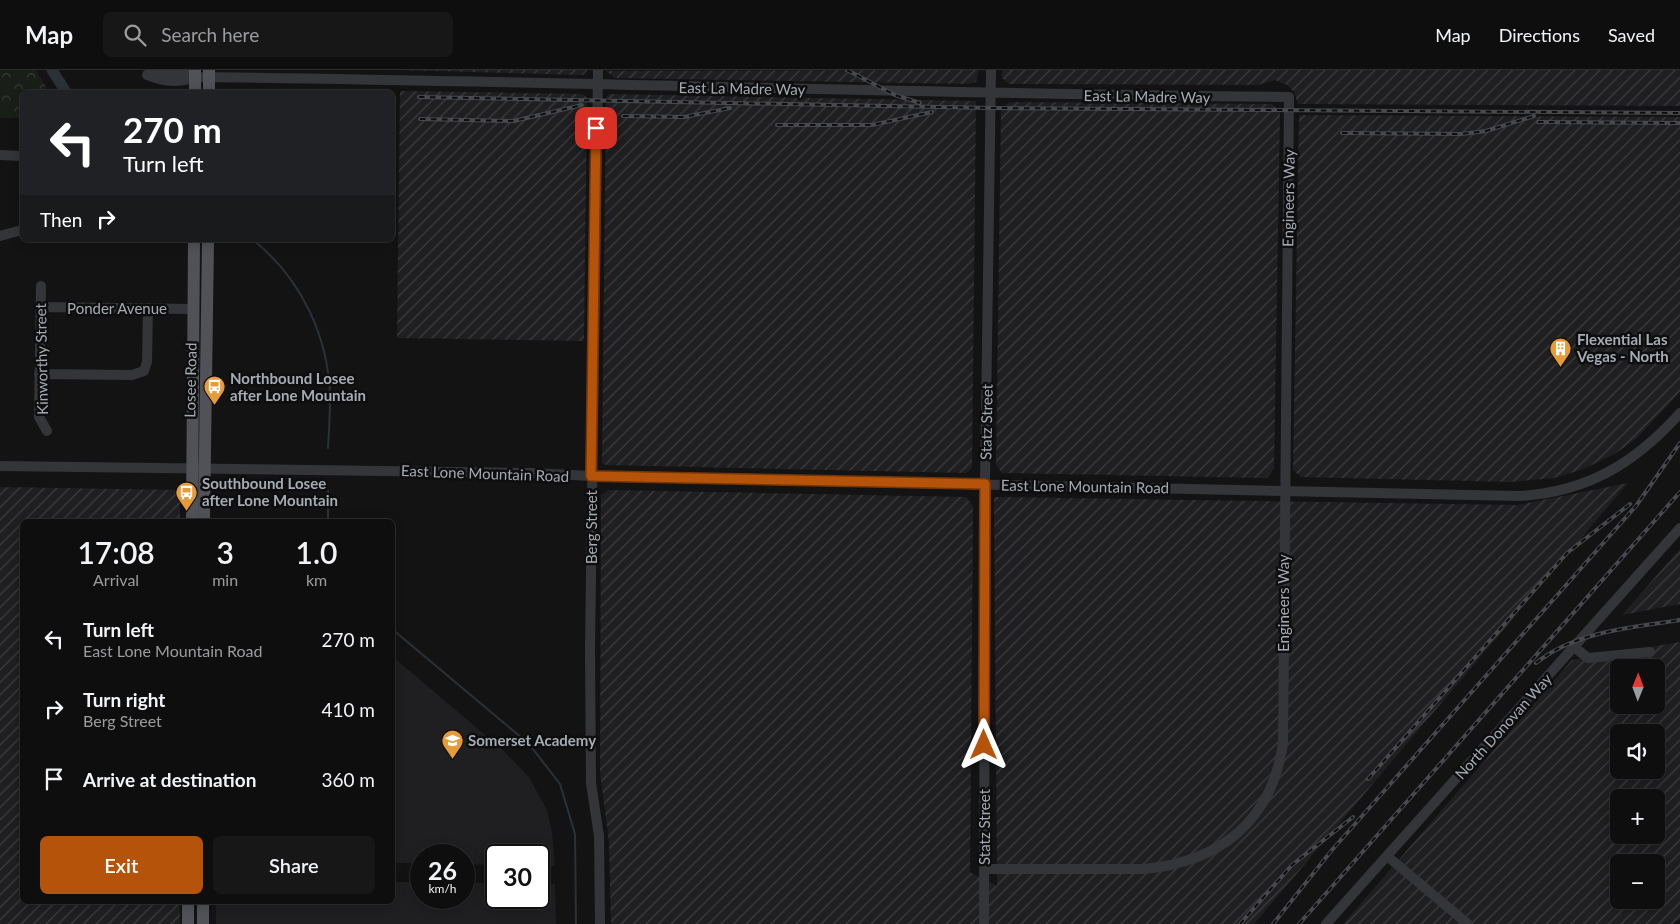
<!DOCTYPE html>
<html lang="en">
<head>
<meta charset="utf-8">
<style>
  body { margin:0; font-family:Lato,sans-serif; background:#171718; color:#f1f3f6; height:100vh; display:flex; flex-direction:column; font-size:19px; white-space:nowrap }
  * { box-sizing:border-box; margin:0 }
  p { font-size:16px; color:#9b9c9e }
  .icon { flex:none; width:28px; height:28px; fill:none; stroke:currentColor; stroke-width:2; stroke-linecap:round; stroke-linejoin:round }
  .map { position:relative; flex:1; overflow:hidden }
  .panel { position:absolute; left:20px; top:449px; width:375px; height:385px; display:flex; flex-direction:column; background:#0e0e0f; border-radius:8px; box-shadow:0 2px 12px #0003,0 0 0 1px #2e2e2f }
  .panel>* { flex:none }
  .banner { position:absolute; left:20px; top:20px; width:375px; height:152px; border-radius:8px; box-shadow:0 2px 12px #0003,0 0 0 1px #2e2e2f; background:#202124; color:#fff; overflow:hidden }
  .needle { width:32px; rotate:1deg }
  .tools { position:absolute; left:1610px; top:589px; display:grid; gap:10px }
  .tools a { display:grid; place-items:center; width:55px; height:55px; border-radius:8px; background:#0e0e0f; box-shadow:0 2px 12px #0003,0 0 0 1px #2e2e2f; font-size:25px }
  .speed { position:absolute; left:410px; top:774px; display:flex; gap:10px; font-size:25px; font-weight:700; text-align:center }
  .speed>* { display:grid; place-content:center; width:65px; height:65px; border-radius:50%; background:#0e0e0f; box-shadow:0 2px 12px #0003,0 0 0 1px #2e2e2f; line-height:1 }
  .speed small { font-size:12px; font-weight:400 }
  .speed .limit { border:2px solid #111; border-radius:8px; background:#fff; color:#111 }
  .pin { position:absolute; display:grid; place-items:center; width:42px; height:42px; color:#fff; margin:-21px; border-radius:10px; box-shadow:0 2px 8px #0006 }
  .me { position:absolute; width:55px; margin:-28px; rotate:0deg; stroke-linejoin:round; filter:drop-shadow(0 0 4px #0008) }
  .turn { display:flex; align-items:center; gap:18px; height:105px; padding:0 20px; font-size:22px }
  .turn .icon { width:65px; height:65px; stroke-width:2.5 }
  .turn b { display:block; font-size:35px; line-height:42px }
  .then { display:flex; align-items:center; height:48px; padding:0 20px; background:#0003; gap:10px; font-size:19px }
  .eta { display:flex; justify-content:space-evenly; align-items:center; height:85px; text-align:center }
  .eta b { font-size:30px; font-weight:600; line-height:35px }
  .cta { display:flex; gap:10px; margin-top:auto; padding:10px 20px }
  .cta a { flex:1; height:58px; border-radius:8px; background:#b45309; color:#fff; font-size:20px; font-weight:600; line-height:58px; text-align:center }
  .cta a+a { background:#171718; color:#f1f3f6 }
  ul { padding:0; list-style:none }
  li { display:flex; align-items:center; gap:15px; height:70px; padding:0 20px }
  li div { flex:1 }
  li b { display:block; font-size:19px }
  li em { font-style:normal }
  header { display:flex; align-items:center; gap:30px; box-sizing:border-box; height:70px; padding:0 25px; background:#0e0e0f; border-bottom:1px solid #2e2e2f }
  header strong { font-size:24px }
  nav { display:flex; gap:28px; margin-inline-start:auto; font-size:18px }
  .search { width:350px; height:45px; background:#171718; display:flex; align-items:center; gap:12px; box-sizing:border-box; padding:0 18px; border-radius:8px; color:#9b9c9e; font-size:19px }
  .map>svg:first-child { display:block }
  .built { fill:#1f1f21 }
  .industrial { fill:url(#industrial-furrows); fill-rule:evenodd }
  .forest { fill:url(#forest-crowns) }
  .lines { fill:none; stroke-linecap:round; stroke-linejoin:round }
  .stream { stroke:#2a3237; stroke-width:2 }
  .river { stroke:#2a3237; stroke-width:11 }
  .minor { stroke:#343539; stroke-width:10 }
  .major { stroke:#505258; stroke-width:12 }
  .rail-casing { stroke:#47494e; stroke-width:4 }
  .rail { stroke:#0e0e0f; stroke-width:2; stroke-dasharray:5.5; stroke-linecap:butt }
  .route-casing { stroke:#753606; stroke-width:12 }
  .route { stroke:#b45309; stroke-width:9 }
  .labels { text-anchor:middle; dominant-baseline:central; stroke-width:5; stroke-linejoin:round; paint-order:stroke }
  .street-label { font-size:15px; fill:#a5abb4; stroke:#0e0e0f }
  .poi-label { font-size:15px; font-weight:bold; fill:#a5abb4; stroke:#0e0e0f; text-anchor:start }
</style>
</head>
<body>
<header>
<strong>Map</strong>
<div class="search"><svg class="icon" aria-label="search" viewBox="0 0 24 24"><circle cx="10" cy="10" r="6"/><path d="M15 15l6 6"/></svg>Search here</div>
<nav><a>Map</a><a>Directions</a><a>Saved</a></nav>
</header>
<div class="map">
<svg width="1680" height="854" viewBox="0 0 1680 854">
  <defs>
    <pattern id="industrial-furrows" width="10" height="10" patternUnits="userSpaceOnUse" patternTransform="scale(1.25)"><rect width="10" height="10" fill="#1f1f21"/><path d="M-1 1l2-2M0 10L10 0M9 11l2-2" fill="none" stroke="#3d3d3f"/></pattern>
    <pattern id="forest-crowns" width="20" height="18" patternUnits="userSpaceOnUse" patternTransform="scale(1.25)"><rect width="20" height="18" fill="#191e19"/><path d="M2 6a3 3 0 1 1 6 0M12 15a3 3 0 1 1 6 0" fill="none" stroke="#373c38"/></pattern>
  </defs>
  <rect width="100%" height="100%" fill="#131314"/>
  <path class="built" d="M392,586L504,681L529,707L547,740L552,762L555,796H539V785H496V795L464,794V785H421V793H393Z
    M393,812H421V828H464V813H496V828H539V813L555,814L556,854H216V831H392Z"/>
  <path class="industrial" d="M401,0H588L583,5Z
    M979,0L976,12L969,14L615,8L606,1Z
    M1002,0H1680V36L1298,34L1294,22L1287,15L1275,10L1258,15L1009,14L1002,8Z
    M400,21L583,24L587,28L584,271L397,268Z
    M609,24L976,31L972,398L966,403L606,395L602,393L606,27Z
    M1009,32L1272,34L1280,42L1274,399L1267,408L1002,403L996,395L1001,40Z
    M1299,45L1680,47V322L1637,368L1616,383L1584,399L1554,408L1511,412L1301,407L1293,400Z
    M1628,413L1254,854H611L609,772L600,702L601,425L608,420L966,427L973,436L970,802L997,816L994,427L1518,435Z
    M0,417L180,420V451H22V831H180V854H0Z
    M1680,479V534L1622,545Z
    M1680,572V849L1673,854H1343L1572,590ZM1619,598H1656V635H1619ZM1619,662H1656V700H1619ZM1619,728H1656V765H1619ZM1619,792H1656V830H1619Z"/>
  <path class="forest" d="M0,0H36L49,22H22V48H0Z"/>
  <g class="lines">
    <path class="stream" d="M253,170C301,208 329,267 330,328C330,345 329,362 328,378
      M328,421V451
      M392,559L529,674L560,714L575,764L576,854"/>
    <path class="river" d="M52,0L66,22"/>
    <path class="minor" d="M598,0L590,579L591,713L599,766L600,854
      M147,5C163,12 179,13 195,7C560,11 924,24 1289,27L1283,673C1272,751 1220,792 1144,799H984
      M147,5C163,0 180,0 195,7
      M0,85L22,86
      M0,166L22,160
      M41,216L39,347L47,361
      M40,237L193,239
      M39,304L132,305L144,301L147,292L148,238
      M0,396L533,403L591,406L1519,426C1588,422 1635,393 1680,343
      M1574,577L1588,588L1650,582
      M1387,786L1468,854
      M984,854L985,414L991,0
      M1326,854L1680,458"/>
    <path class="major" d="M195,22V0
      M209,22V0
      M192,451L194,170
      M204,451L208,170
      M188,854V831
      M203,854V831"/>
    <defs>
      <path id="rail" d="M847,0L895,25L920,33
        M419,27L991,38L1680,43
        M623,46L684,47L730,38
        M420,49L514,51L582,35
        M1538,52L1680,53
        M777,55H872L932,42
        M1342,63L1461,64L1486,61L1534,46
        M1536,593C1576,561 1631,558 1680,550
        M1368,709L1567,483L1630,434
        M1240,854L1292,795L1353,747
        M1273,854L1332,780L1636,436L1680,373
        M1299,854L1680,422"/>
    </defs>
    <use href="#rail" class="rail-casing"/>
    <use href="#rail" class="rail"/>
  </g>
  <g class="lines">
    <defs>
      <path id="route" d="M596,58L591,406L985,414L984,675"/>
    </defs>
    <use href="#route" class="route-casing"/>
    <use href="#route" class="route"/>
  </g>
  <defs>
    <symbol id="building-pin" viewBox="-11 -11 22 30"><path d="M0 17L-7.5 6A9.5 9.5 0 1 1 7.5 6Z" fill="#e69b38" stroke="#0e0e0f"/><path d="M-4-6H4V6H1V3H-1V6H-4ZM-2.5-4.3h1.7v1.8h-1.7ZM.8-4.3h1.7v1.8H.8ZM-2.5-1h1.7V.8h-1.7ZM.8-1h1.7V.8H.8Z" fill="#fff"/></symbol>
    <symbol id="bus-pin" viewBox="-11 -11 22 30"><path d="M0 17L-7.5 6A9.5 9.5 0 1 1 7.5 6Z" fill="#e69b38" stroke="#0e0e0f"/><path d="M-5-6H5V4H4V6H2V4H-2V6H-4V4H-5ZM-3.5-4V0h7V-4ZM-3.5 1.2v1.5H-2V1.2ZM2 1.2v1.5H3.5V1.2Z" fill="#fff"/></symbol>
    <symbol id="school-pin" viewBox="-11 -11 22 30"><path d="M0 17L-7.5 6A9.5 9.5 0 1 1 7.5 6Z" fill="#e69b38" stroke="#0e0e0f"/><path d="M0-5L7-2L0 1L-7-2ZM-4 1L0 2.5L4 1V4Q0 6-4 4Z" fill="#fff"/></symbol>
  </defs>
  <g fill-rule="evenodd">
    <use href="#building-pin" x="1548" y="266" width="25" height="34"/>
    <use href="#bus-pin" x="202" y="304" width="25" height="34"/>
    <use href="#bus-pin" x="174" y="410" width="25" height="34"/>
    <use href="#school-pin" x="440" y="658" width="25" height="34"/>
  </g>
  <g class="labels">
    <g class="street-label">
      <text transform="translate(742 18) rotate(1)">East La Madre Way</text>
      <text transform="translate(1147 26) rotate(1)">East La Madre Way</text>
      <text transform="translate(1288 128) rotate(-89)">Engineers Way</text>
      <text x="117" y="238">Ponder Avenue</text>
      <text transform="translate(41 289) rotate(-91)">Kinworthy Street</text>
      <text transform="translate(190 310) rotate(-89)">Losee Road</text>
      <text transform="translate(986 352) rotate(-89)">Statz Street</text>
      <text transform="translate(485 403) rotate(2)">East Lone Mountain Road</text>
      <text transform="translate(1085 416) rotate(1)">East Lone Mountain Road</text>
      <text transform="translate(591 457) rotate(-90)">Berg Street</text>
      <text transform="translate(1283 533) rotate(-90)">Engineers Way</text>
      <text transform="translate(1503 656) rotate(-48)">North Donovan Way</text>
      <text transform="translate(984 757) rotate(-90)">Statz Street</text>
    </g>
    <g class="poi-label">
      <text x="1577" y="269">Flexential Las<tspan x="1577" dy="17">Vegas - North</tspan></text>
      <text x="230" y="308">Northbound Losee<tspan x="230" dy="17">after Lone Mountain</tspan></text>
      <text x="202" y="413">Southbound Losee<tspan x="202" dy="17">after Lone Mountain</tspan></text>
      <text x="468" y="670">Somerset Academy</text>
    </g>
  </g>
</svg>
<div class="tools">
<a><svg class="needle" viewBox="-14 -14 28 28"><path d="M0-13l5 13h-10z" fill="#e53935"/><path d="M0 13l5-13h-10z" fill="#9b9c9e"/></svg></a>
<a><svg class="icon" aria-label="sound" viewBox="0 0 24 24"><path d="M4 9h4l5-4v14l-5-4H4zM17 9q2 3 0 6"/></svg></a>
<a>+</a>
<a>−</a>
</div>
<div class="speed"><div>26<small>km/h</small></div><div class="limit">30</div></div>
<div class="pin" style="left:596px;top:58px;background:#d93025"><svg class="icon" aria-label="arrive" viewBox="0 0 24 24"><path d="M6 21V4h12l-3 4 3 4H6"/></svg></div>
<svg class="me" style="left:984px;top:675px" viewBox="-20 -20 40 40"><path d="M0-17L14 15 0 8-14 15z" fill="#b45309" stroke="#fff" stroke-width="4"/></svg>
<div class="banner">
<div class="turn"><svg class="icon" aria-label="left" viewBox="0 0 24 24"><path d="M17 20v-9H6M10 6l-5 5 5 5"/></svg><div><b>270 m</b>Turn left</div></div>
<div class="then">Then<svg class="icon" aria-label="right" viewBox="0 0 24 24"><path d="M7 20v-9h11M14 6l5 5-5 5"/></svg></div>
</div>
<section class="panel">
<div class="eta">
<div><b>17:08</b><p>Arrival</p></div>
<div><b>3</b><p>min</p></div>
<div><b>1.0</b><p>km</p></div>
</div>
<ul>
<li><svg class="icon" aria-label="left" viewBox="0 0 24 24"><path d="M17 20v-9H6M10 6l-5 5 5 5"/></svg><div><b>Turn left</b><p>East Lone Mountain Road</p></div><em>270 m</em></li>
<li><svg class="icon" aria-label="right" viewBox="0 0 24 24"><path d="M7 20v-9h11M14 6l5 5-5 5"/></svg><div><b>Turn right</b><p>Berg Street</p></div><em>410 m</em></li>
<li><svg class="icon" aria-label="arrive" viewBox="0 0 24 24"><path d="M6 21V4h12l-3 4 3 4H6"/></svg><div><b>Arrive at destination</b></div><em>360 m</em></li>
</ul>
<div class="cta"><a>Exit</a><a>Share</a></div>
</section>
</div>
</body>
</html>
